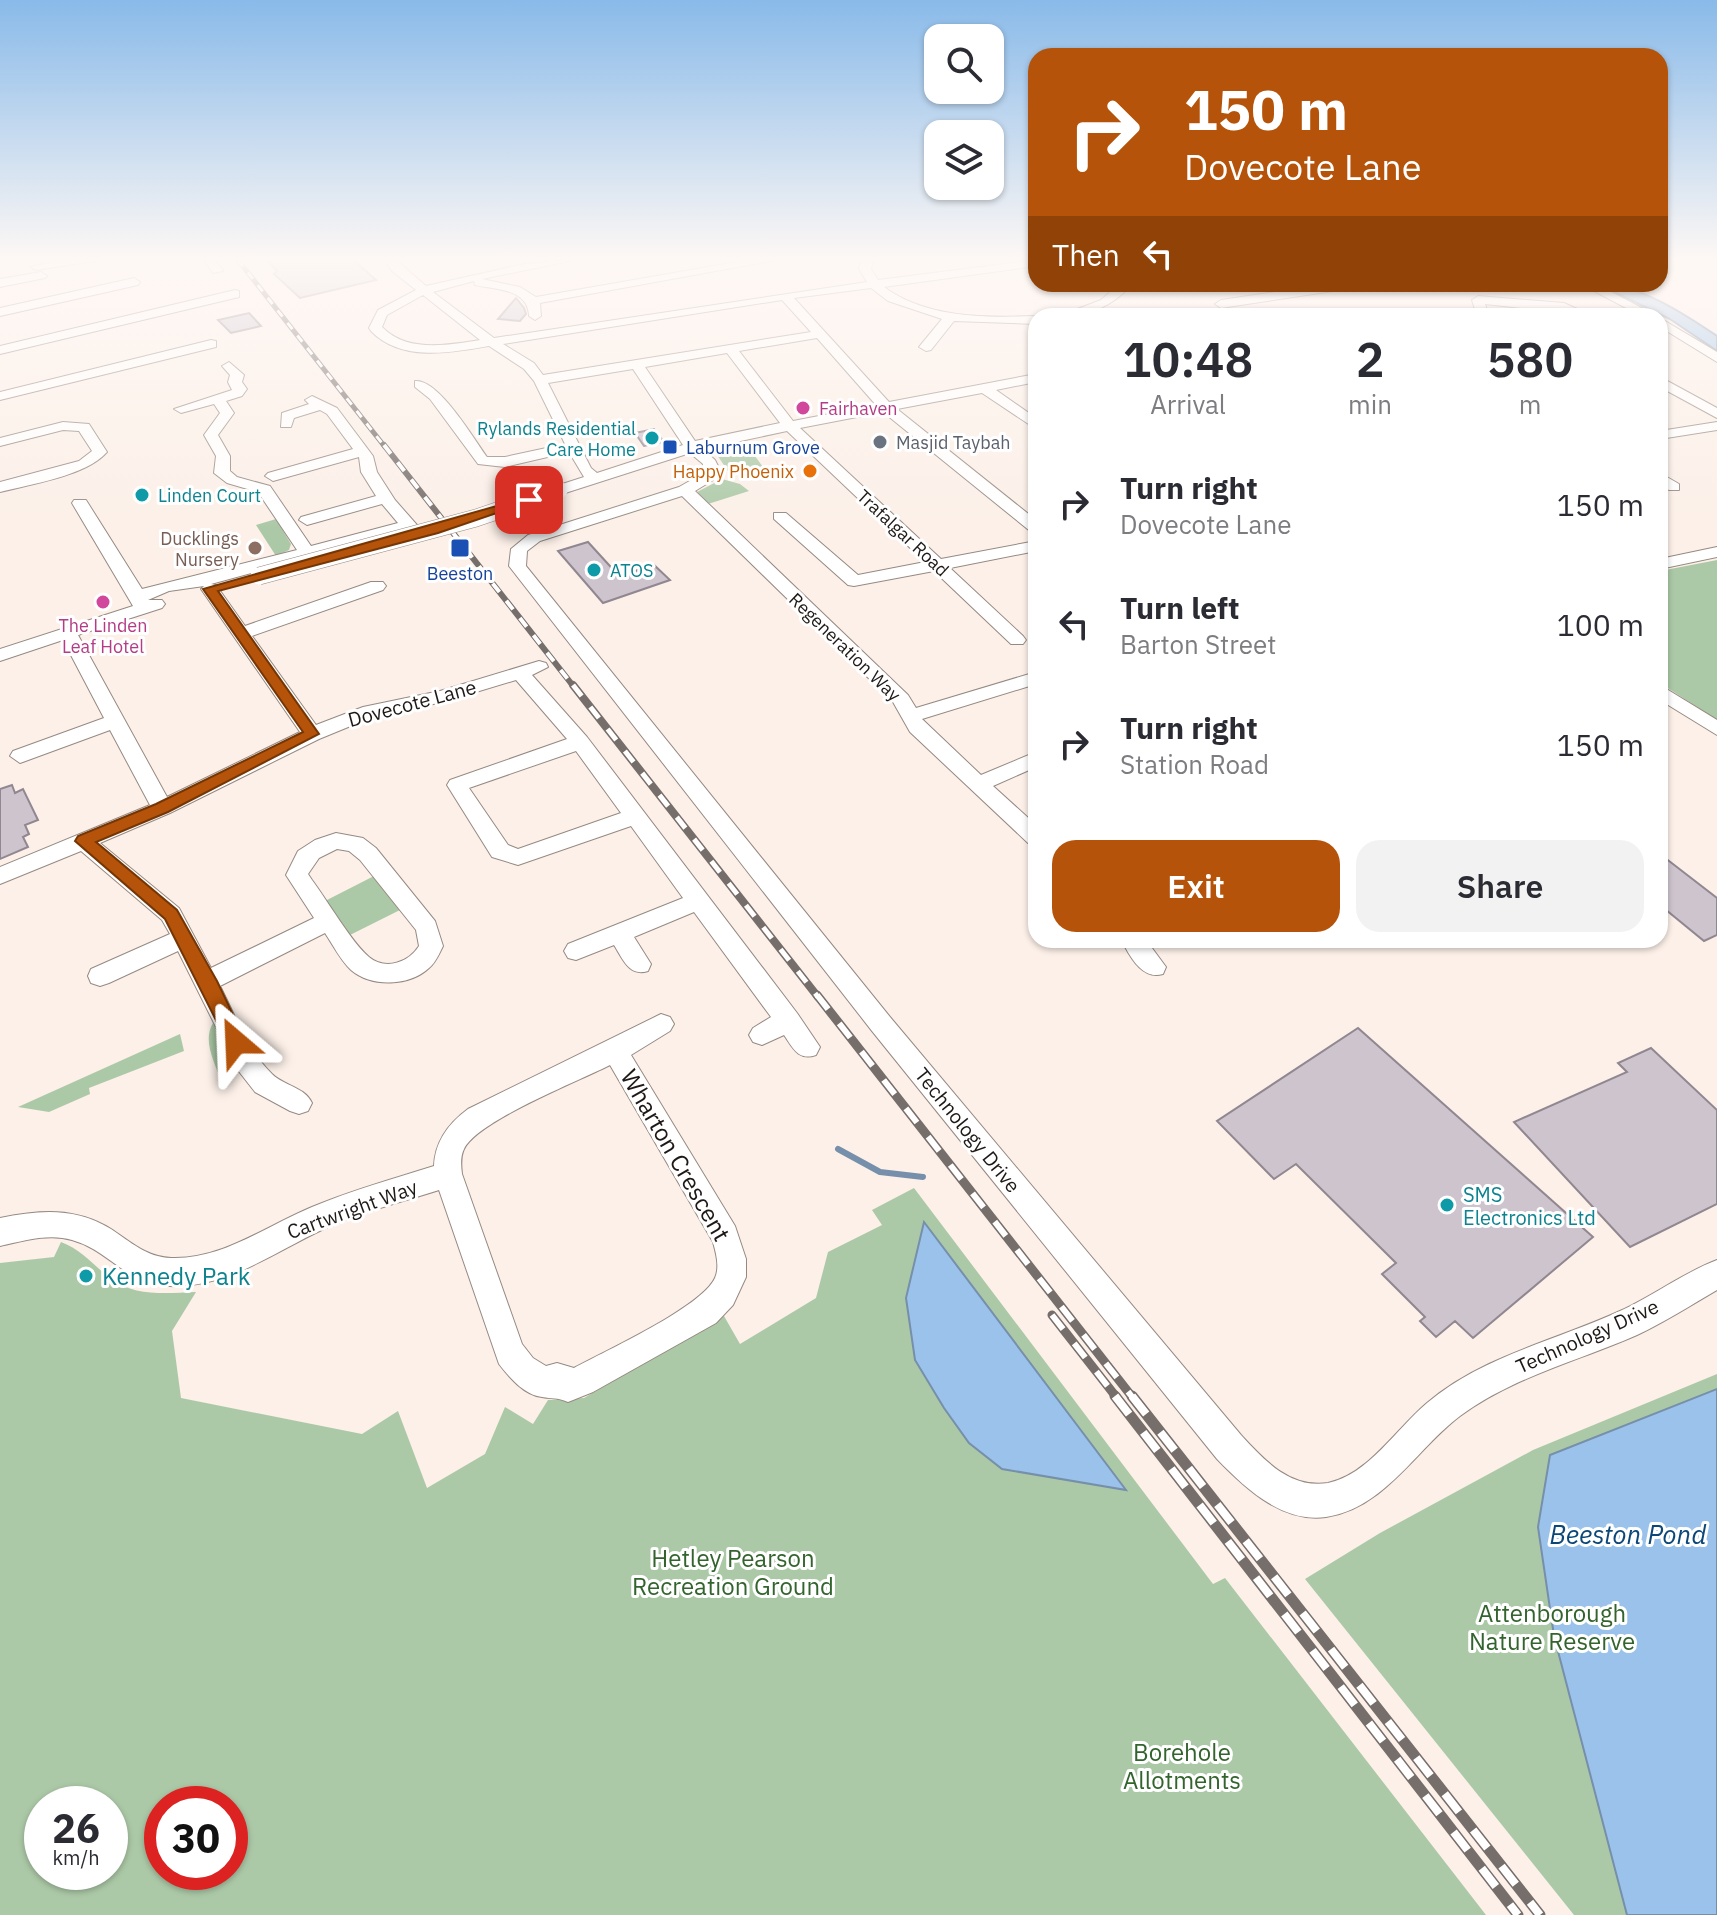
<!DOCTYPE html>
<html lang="en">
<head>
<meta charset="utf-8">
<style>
  body { margin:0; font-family:"IBM Plex Sans",sans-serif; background:#f2f2f3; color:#2b2b33; height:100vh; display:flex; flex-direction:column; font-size:30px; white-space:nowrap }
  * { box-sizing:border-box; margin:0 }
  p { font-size:26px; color:#7c7c81 }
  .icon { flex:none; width:44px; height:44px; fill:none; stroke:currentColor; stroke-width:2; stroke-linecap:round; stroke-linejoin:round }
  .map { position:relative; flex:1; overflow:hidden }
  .sheet { position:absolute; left:1028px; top:308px; width:640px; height:640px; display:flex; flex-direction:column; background:#fff; border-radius:24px; box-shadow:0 2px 6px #0004 }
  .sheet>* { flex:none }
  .guide { position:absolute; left:1028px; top:48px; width:640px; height:244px; border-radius:24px; box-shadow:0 2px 6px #0004; background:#b45309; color:#fff; overflow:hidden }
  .buttons { position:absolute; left:924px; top:24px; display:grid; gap:16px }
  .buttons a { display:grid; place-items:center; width:80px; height:80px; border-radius:16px; background:#fff; box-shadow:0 2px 6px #0004; font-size:40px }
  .speed { position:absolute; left:24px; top:1786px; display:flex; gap:16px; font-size:40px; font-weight:700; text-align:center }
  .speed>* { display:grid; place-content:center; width:104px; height:104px; border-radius:50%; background:#fff; box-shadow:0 2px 6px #0004; line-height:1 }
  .speed small { font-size:20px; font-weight:400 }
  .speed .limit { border:12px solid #d22; background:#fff; color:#111 }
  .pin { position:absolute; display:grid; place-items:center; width:68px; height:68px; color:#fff; margin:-34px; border-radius:16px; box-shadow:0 4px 12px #0006 }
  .me { position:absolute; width:88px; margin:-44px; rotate:334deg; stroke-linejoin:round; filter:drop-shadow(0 0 6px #0008) }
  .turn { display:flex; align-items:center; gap:28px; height:168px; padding:0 24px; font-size:36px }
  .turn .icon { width:104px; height:104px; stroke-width:2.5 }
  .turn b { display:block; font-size:56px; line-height:68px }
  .then { display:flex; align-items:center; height:76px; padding:0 24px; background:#0003; gap:16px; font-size:30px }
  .eta { display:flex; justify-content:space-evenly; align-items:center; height:136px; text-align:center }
  .eta b { font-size:48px; font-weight:600; line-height:56px }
  .cta { display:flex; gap:16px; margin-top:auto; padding:16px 24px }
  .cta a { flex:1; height:92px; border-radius:24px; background:#b45309; color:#fff; font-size:32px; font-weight:600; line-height:92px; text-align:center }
  .cta a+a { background:#f2f2f3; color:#2b2b33 }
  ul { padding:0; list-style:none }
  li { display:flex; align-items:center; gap:24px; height:120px; padding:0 24px }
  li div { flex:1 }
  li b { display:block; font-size:30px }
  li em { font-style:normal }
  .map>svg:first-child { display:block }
  .green { fill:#acc9a7; fill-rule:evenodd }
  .water { fill:#9bc2ea; stroke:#768fab; stroke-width:2 }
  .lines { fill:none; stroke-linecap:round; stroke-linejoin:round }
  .stream { stroke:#768fab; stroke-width:6 }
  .building { fill:#cec4ce; stroke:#908790; stroke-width:2 }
  .minor-casing { stroke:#958a82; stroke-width:2 }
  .minor { fill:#fff; fill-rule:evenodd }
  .rail-far4-casing { stroke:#766e6a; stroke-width:5 }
  .rail-far3-casing { stroke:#766e6a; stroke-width:6 }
  .rail-far2-casing { stroke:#766e6a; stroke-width:8 }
  .rail-far1-casing { stroke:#766e6a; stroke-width:9 }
  .rail-casing { stroke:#766e6a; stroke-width:11 }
  .rail-far4 { stroke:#fff; stroke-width:3; stroke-dasharray:8; stroke-linecap:butt }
  .rail-far3 { stroke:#fff; stroke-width:4; stroke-dasharray:11; stroke-linecap:butt }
  .rail-far2 { stroke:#fff; stroke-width:5; stroke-dasharray:14; stroke-linecap:butt }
  .rail-far1 { stroke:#fff; stroke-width:6; stroke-dasharray:18; stroke-linecap:butt }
  .rail { stroke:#fff; stroke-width:8; stroke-dasharray:23; stroke-linecap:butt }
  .minor-bridge-casing { stroke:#958a82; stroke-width:18; stroke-linecap:butt }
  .minor-bridge { stroke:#fff; stroke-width:17 }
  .route { fill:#b45309; stroke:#753606; stroke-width:2 }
  .hotel-dot { fill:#d1479c; stroke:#fff; stroke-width:3 }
  .culture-dot { fill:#0f9aa8; stroke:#fff; stroke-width:3 }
  .worship-dot { fill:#6b7280; stroke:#fff; stroke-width:3 }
  .transit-dot { fill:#1a4fb4; stroke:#fff; stroke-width:3 }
  .food-dot { fill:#e8710a; stroke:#fff; stroke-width:3 }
  .education-dot { fill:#8d6e63; stroke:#fff; stroke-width:3 }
  .labels { text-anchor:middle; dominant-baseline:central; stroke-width:6; stroke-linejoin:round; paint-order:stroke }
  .far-hotel-label { font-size:18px; fill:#b23c85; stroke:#fff; text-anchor:start }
  .far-culture-label { font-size:18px; fill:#0d838f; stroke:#fff; text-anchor:start }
  .far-worship-label { font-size:18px; fill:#5b616d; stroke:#fff; text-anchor:start }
  .far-transit-label { font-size:18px; fill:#164399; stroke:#fff; text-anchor:start }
  .far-food-label { font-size:18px; fill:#c56008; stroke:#fff; text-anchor:end }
  .far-street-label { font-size:18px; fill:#1e1917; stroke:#fff }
  .far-education-label { font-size:18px; fill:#785e54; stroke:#fff; text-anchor:end }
  .street-label { font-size:20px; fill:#1e1917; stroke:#fff }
  .culture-label { font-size:20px; fill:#0d838f; stroke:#fff; text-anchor:start }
  .near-street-label { font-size:24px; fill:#1e1917; stroke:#fff }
  .near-culture-label { font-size:24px; fill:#0d838f; stroke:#fff; text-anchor:start }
  .near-park-label { font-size:24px; fill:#33642d; stroke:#fff }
  .near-water-label { font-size:26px; font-style:italic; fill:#0b4879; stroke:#fff }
</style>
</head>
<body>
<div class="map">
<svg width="1717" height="1915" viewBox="0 0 1717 1915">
  <rect width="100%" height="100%" fill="#fcf0e8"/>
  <path class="green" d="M735,440L739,445L746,444L763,467L730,474L713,449L718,444Z
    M722,479L740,484L749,491L708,504L697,492Z
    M276,519L291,544L289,550L276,556L256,525Z
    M1717,560V720L1660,683V571Z
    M374,876L400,910L350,935L325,901Z
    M213,1023L238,1071L221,1081C215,1063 202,1041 213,1023Z
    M180,1034L184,1051L89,1088L90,1094L49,1112L18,1107Z
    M914,1188L1213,1584L1225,1578L1486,1915H0V1263L54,1257L61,1242C82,1250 93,1265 111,1279C135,1297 168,1293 196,1292L172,1331L181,1398L362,1434L398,1411L427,1488L485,1454L505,1407L533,1424L548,1400L584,1398L724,1316L740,1344L816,1298L828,1252L882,1225L872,1210ZM42,1804H110V1872H42ZM162,1804H230V1872H162Z
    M1717,1374V1915H1574L1305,1579L1380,1533L1533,1450Z"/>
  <path class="water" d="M1598,284C1639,284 1683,313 1717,336V351L1670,319Z
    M924,1222L1126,1490L1002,1469L969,1443L944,1408L915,1360L906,1298Z
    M1717,1389V1915H1627L1554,1636L1538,1527L1550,1455Z"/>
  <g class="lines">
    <path class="stream" d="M838,1149L880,1172L923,1177"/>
  </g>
  <path class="building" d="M267,260H353L376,280L300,298L274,274L277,271Z
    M516,298L524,308L526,314L520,321L498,319Z
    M249,313L261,326L231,333L218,320Z
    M654,429L664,442L644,446L635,433Z
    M588,542L619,576L654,565L670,580L603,603L558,551Z
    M12,785L15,793L23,789L38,820L25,825L29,834L23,837L28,847L0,859V789Z
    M1660,854L1717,898V935L1704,941L1660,905Z
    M1358,1028L1593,1237L1473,1338L1455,1321L1436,1337L1420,1321L1425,1317L1382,1274L1396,1263L1296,1164L1274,1179L1217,1121Z
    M1651,1048L1717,1110V1204L1630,1247L1514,1122L1627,1072L1618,1063Z"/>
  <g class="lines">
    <defs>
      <path id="minor" d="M62,260H100L36,270L30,267Z
        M204,260H215L223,271L213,273Z
        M385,260H396L426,286L524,264L575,260L482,279L520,287L536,297L748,260H776L540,303L541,316L535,320L529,316C528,288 496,290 475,285L474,281L433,292L494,338L867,282L859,269L861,260H873L871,269L878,280L1036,260V266L884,287C926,318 985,318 1036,316V324L954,321L931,350L926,351L919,347L942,319L888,301L871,288L794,298L889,402L1036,374V382L996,390L1036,418V429L982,393L897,409L1036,520V533L1030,531L883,412L800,428L941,559L1036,541V551L950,568L1023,636L1026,640L1023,644H1011L934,571L854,586L848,585L774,519V513H786L858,575L925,562L787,431L703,449L715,460L719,468L713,480L695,491L908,695L916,708L1036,672V684L922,719L981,775L1036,752V767L993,786L1036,825V846L1028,843L910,732L893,702L682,496L540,541L527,551L526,566L890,1017L1241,1435C1264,1460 1290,1489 1328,1483C1368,1475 1397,1428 1427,1403C1482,1356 1555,1341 1620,1311C1653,1296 1683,1273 1717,1260V1290C1691,1305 1665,1322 1637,1335C1578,1361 1513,1377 1460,1416C1416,1449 1385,1508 1326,1517C1282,1523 1245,1488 1217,1459L872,1031L509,566L511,549L528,535L679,487L702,474L703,464L690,453L559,495L553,493V487L584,477L569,452L505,467L478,464L430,399L415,387V381C438,378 474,439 487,457H505L565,444L534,381L524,369L489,346C450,353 401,362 371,331L369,328L378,310L416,290L392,271ZM423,295L480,340C448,345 407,353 382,327L387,315ZM782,300L811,332L543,375L534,363L503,344ZM817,338L876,405L793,421L739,351ZM727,353L780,423L695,441L645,367ZM633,369L683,445L597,473L591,468L548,383Z
        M41,272L47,276L45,278L0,287V279Z
        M134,278L140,282L138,285L0,316V308Z
        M1119,284H1132C1112,307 1089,316 1059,316L1101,300Z
        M1329,284H1359L1353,288L1221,308L1215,304L1221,300Z
        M1581,284H1596L1657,316H1641Z
        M235,290L239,291V297L0,354V346Z
        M1478,296L1564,303L1592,316L1485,304L1489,316H1477L1472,300Z
        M1386,310H1426L1432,314L1381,316L1382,311Z
        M1660,318L1717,352V362L1660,327Z
        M211,340L216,341V347L0,400V392Z
        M229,362L244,375L242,382L247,389L242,396L226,401L234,413L218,435L230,456V471L237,477L270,486L311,546L398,523L382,504L307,525L299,520L301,517L376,496L361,472L359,457L273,481L265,476L268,473L353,449L327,414L320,410L294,418L291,427H281L282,413L309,404L305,400L312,396L337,408L373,456L377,472L395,500L417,525L415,528L211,584L216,585L245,626L371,582H383L386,586L383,590L252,636L316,725L363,707L440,691L539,661L546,663L548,667L532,675L587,737L797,1013L820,1047L816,1055C798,1061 793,1048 784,1035L762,1045L753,1042L749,1035L753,1028L771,1017L694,912L634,937L651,964L648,971C629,977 623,959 614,945L576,960L568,958L564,951L568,944L683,898L631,826L518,865L492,857L447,785L450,780L567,739L516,680L443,702L375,716L319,739L170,813L100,843L179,908L211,968L314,918L286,875L298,851L315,840L336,833L363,838L376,848L435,921L443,946C439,954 436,962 429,968C410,986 372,988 351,970C341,961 333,945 325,933L220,986C235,1015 248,1051 272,1074C284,1086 305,1087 312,1103L308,1111L299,1114L290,1111L255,1092L237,1069L178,951L109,983L100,986L91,983L88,976L91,969L170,934L162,920L81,851L0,884V867L150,805L110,730L20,763L10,756L13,751L104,718L63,640L0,661V649L133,606L72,503L74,500H86L142,589L297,550L258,492L227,483L214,473L216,456L204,435L220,413L214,404L181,413L174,409L232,390L228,382L230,375L222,366ZM204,586L201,589L300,732L167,797L78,635L162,608L165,604L162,600H148L169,591ZM576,751L621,813L518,849L508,845L469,788ZM337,849L349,851L360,860L416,930L419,946C409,962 386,971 369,957C352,943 327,900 312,880L308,874L319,858Z
        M1660,377L1717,408V418L1660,387Z
        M63,422L89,424L107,452C86,476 31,484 0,492V482L79,461L92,451L79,431L63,430L0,446V438Z
        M1717,422V430L1660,439V431Z
        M1660,473L1679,484V490H1669L1660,485Z
        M1717,547V557L1660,569V559Z
        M1660,685L1717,720V735L1660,700Z
        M1127,940H1160L1152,948L1166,967L1163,974C1144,980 1132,960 1124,945Z
        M661,1014L670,1017L674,1024L670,1031L631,1055L735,1226L746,1259V1277L733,1305L716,1323L593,1392L568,1402C557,1397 552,1399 542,1397C524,1395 509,1377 499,1364L439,1190C405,1201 369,1210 335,1224C282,1246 230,1289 170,1286C125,1284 109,1250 72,1240C49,1233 23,1241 0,1246V1218C40,1210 75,1207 111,1229C131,1242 146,1257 171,1258C222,1260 266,1226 312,1207C352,1190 393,1179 434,1166C435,1141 449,1123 468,1109ZM610,1065L713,1242C716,1253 720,1267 715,1278C702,1307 605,1351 574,1368L557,1363L546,1366L533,1358L522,1344L462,1174C461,1166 460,1157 464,1149C477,1121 579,1081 610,1065Z"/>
    </defs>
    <use href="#minor" class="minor-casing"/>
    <use href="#minor" class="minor"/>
    <defs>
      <path id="rail-far4" d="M238,260L385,447"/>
      <path id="rail-far3" d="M384,445L574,687"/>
      <path id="rail-far2" d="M573,685L818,997"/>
      <path id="rail-far1" d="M817,995L1133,1398
        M1052,1315L1117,1398"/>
      <path id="rail" d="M1115,1396L1518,1915
        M1132,1396L1540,1915"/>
    </defs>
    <use href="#rail-far4" class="rail-far4-casing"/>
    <use href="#rail-far3" class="rail-far3-casing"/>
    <use href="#rail-far2" class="rail-far2-casing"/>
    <use href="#rail-far1" class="rail-far1-casing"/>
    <use href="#rail" class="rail-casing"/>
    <use href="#rail-far4" class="rail-far4"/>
    <use href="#rail-far3" class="rail-far3"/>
    <use href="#rail-far2" class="rail-far2"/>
    <use href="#rail-far1" class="rail-far1"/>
    <use href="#rail" class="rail"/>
    <defs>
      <path id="minor-bridge" d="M259,576L476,518L559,490"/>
    </defs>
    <use href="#minor-bridge" class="minor-bridge-casing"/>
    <use href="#minor-bridge" class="minor-bridge"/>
  </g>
  <linearGradient id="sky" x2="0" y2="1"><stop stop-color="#89bae9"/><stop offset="0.49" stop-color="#fef8f5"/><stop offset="1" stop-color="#fef8f5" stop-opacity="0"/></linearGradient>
  <rect width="1717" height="529" fill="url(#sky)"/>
  <path class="route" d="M525,498L535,500L438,533L218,591L319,734L168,812L96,842L177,910L217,981L246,1042L243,1048H230L165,919L75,841L78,836L156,804L303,732L203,589Z"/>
  <g class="hotel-dot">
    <circle cx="803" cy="408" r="8"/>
    <circle cx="103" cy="602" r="8"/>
  </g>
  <g class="culture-dot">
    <circle cx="652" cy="438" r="8"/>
    <circle cx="142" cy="495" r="8"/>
    <circle cx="594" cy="570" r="8"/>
    <circle cx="1447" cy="1205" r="8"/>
    <circle cx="86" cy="1276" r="8"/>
  </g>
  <circle class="worship-dot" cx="880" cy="442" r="8"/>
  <g class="transit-dot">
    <rect x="662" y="439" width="16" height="16" rx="4"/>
    <rect x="450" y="538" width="20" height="20" rx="4"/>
  </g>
  <circle class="food-dot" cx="810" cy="471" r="8"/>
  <circle class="education-dot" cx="255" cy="548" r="8"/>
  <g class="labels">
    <g class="far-hotel-label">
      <text x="819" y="408">Fairhaven</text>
      <text x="103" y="625" text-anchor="middle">The Linden<tspan x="103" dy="21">Leaf Hotel</tspan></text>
    </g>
    <g class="far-culture-label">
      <text x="636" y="428" text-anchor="end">Rylands Residential<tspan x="636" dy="21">Care Home</tspan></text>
      <text x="158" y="495">Linden Court</text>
      <text x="610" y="570">ATOS</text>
    </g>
    <g class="far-worship-label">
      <text x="896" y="442">Masjid Taybah</text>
    </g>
    <g class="far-transit-label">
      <text x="686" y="447">Laburnum Grove</text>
      <text x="460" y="573" text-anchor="middle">Beeston</text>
    </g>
    <g class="far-food-label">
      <text x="794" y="471">Happy Phoenix</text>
    </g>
    <g class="far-street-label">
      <text transform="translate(903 533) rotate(43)">Trafalgar Road</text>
      <text transform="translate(845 647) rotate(44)">Regeneration Way</text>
    </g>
    <g class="far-education-label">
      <text x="239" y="538">Ducklings<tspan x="239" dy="21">Nursery</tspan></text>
    </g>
    <g class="street-label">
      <text transform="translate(412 703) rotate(-15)">Dovecote Lane</text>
      <text transform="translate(968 1130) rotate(51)">Technology Drive</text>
      <text transform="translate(352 1209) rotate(-20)">Cartwright Way</text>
      <text transform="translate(1587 1336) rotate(-24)">Technology Drive</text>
    </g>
    <g class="culture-label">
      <text x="1463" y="1194">SMS<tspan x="1463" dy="23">Electronics Ltd</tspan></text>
    </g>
    <g class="near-street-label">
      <text transform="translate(676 1155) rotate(60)">Wharton Crescent</text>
    </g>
    <g class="near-culture-label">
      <text x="102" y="1276">Kennedy Park</text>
    </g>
    <g class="near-park-label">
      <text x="733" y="1558">Hetley Pearson<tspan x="733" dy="28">Recreation Ground</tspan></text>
      <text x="1552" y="1613">Attenborough<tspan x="1552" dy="28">Nature Reserve</tspan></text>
      <text x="1182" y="1752">Borehole<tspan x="1182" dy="28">Allotments</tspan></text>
    </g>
    <g class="near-water-label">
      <text x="1628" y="1534">Beeston Pond</text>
    </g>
  </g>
</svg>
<div class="buttons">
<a><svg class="icon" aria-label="search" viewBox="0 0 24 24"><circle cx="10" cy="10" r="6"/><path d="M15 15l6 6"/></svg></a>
<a><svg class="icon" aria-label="layers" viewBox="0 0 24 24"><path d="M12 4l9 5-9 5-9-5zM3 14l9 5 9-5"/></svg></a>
</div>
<div class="speed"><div>26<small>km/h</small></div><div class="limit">30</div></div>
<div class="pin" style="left:529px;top:500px;background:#d93025"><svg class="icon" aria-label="arrive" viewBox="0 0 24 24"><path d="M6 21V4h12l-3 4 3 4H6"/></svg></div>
<svg class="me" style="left:236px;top:1042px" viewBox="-20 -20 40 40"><path d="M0-17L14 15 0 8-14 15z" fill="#b45309" stroke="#fff" stroke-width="4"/></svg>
<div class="guide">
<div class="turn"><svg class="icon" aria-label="right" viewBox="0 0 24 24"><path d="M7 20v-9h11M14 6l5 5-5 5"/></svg><div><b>150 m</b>Dovecote Lane</div></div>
<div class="then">Then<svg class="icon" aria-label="left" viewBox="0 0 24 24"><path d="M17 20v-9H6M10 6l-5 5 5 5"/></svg></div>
</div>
<section class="sheet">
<div class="eta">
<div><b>10:48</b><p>Arrival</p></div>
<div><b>2</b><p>min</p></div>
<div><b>580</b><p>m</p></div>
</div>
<ul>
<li><svg class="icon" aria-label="right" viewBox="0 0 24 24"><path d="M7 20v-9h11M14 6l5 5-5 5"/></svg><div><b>Turn right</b><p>Dovecote Lane</p></div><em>150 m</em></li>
<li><svg class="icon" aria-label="left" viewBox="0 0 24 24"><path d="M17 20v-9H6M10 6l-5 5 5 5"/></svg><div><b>Turn left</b><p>Barton Street</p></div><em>100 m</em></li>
<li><svg class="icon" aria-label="right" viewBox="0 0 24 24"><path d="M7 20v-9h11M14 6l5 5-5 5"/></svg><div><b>Turn right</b><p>Station Road</p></div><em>150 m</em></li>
</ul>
<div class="cta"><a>Exit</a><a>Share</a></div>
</section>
</div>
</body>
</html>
